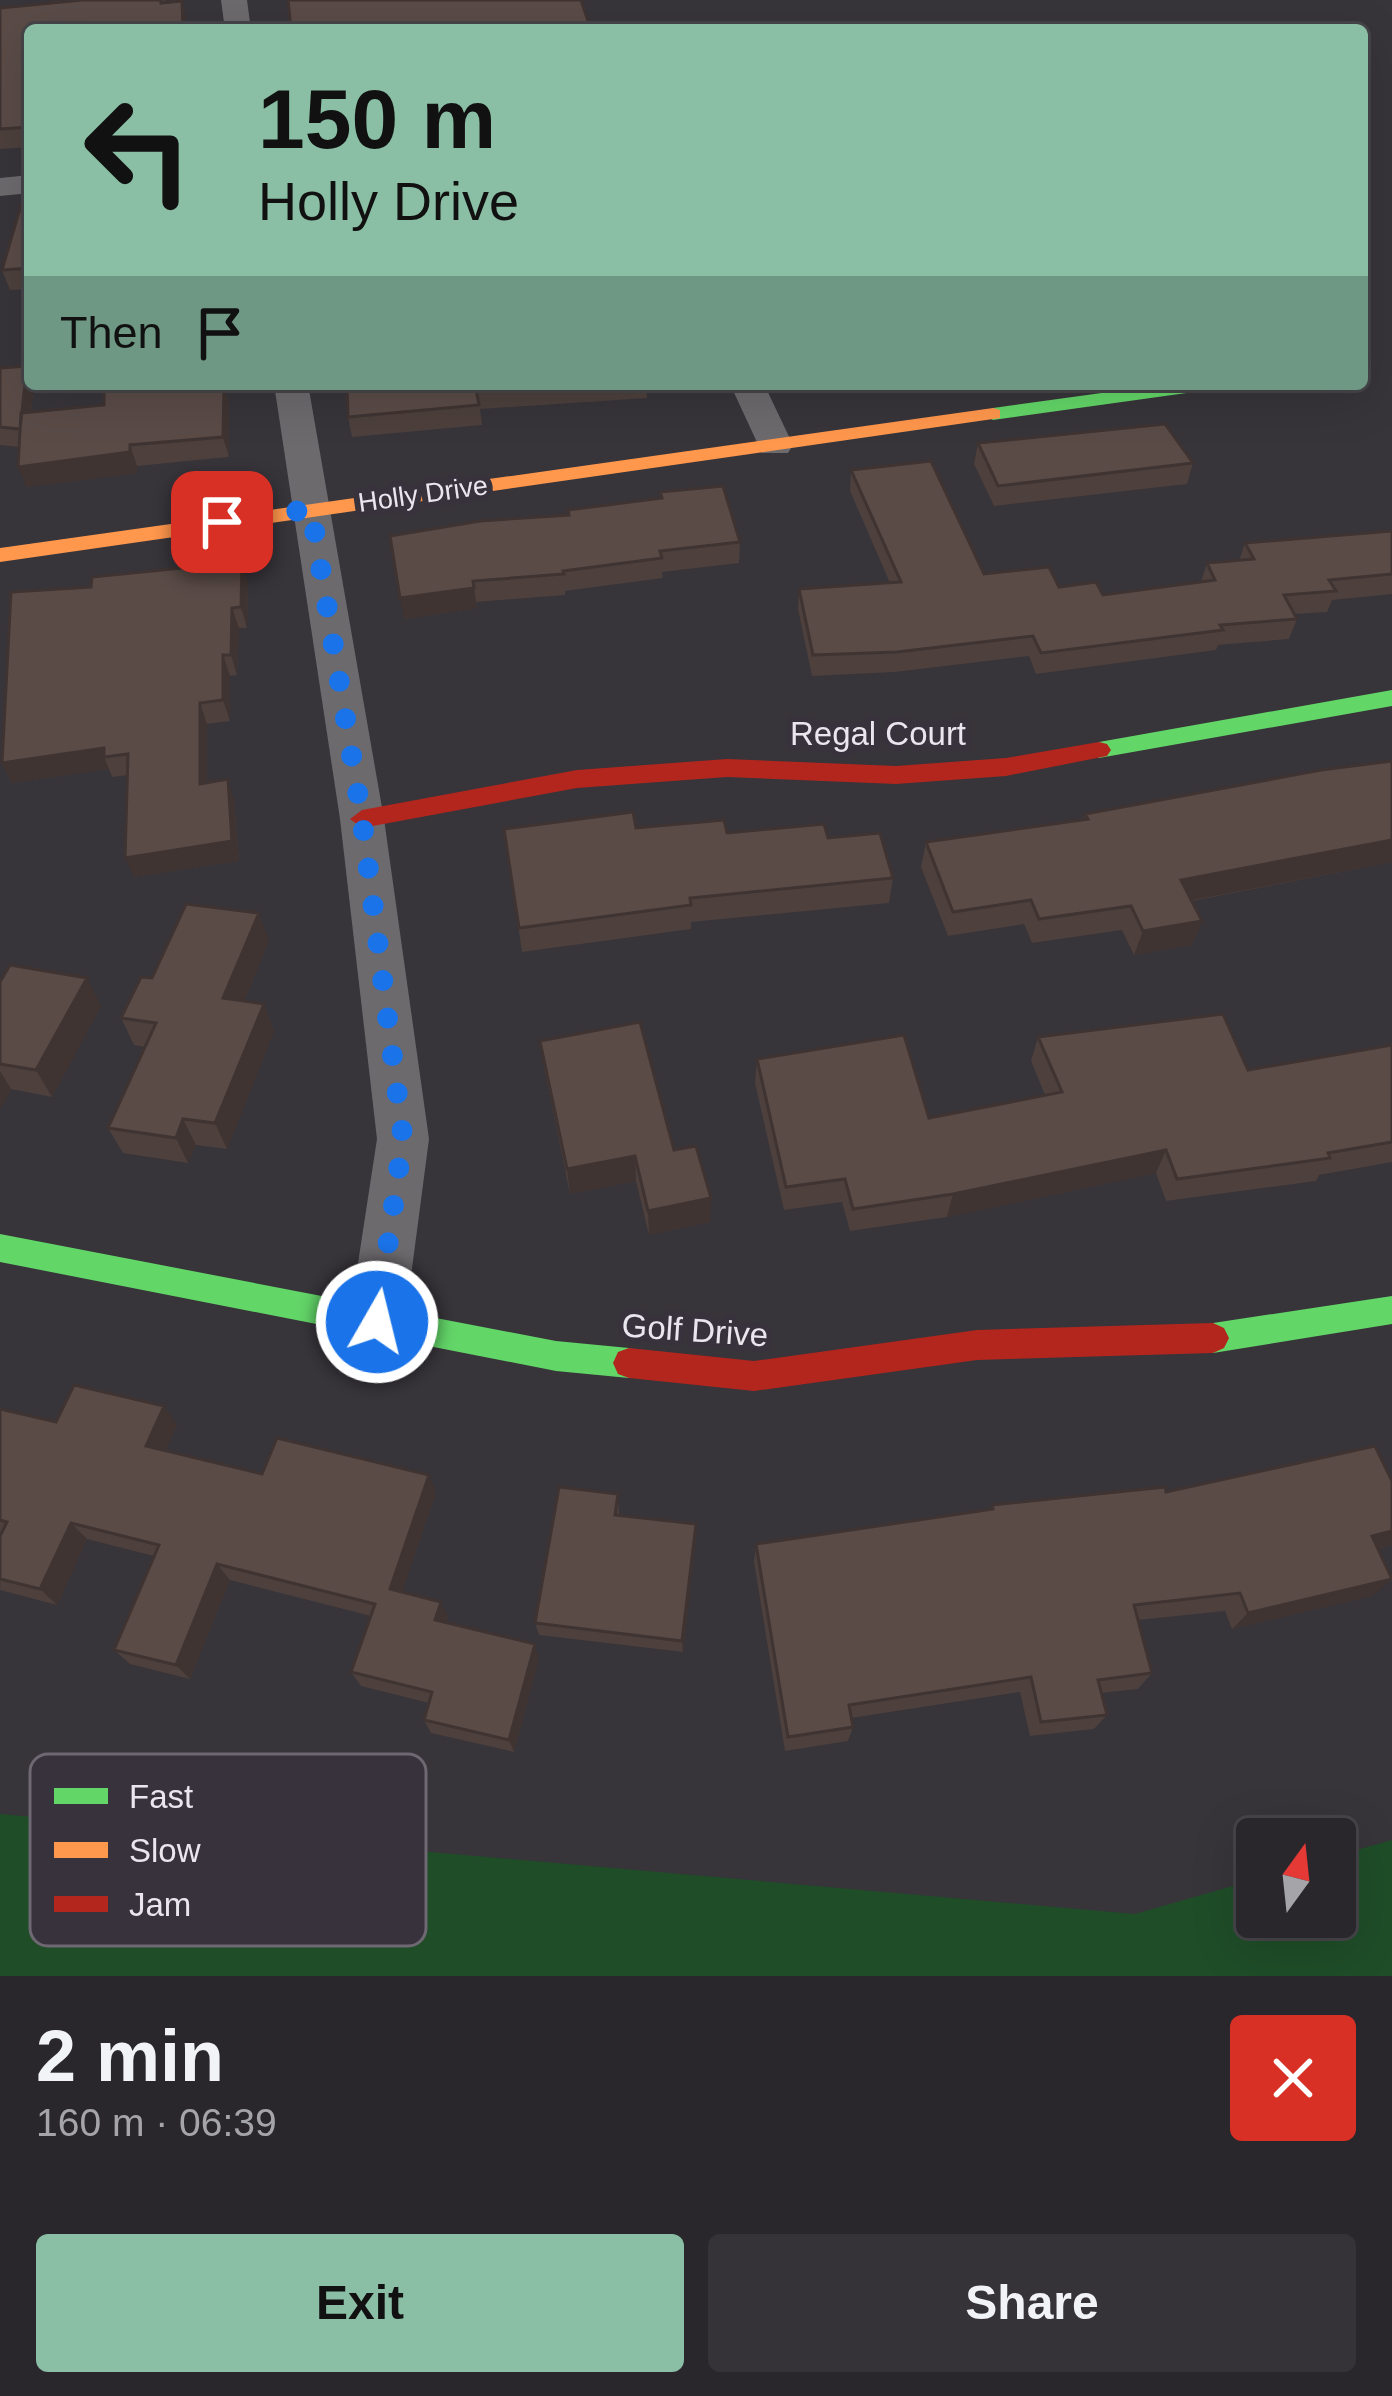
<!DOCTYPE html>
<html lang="en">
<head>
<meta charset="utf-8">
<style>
  body { margin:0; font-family:Arial,sans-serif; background:#353338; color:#f1f3f6; height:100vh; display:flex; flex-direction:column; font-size:45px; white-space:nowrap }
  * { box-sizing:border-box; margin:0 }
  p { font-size:39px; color:#a5a5a9 }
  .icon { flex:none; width:66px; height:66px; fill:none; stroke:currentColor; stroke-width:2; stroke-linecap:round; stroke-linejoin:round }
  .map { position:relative; height:1976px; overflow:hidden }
  .drawer { display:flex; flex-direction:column; background:#29272c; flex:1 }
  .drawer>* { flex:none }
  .banner { position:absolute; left:24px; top:24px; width:1344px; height:366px; border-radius:12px; box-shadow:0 12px 48px #0002,0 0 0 3px #454448; background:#8abfa5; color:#111; overflow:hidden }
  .needle { width:78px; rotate:15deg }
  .tools { position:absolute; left:1236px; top:1818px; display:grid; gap:24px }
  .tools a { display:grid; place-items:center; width:120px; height:120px; border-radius:12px; background:#29272c; box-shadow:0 12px 48px #0002,0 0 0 3px #454448; font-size:60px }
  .pin { position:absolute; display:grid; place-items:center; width:102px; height:102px; color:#fff; margin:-51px; border-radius:24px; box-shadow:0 6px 18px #0006 }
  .me { position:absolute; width:132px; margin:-66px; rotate:8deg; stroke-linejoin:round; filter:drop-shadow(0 0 9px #0008) }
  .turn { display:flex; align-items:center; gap:42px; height:252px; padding:0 36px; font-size:54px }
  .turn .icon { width:156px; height:156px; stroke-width:2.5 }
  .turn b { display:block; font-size:84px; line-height:102px }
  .then { display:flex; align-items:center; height:114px; padding:0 36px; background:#0003; gap:24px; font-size:45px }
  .round { display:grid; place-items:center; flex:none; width:126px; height:126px; border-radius:12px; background:#353338 }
  .headline { display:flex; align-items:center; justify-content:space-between; height:204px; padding:0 36px }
  h1 { font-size:72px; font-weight:700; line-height:90px }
  .primary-button { display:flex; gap:24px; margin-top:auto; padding:24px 36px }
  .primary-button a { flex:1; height:138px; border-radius:12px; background:#8abfa5; color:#111; font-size:48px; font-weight:700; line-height:138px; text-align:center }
  .primary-button a+a { background:#353338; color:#f1f3f6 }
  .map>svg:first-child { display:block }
  .green { fill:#1f4d28 }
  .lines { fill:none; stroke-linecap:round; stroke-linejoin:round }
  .street { fill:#6d6a6e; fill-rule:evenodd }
  .fast { fill:#63d668; fill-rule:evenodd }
  .slow { fill:#ff974d; fill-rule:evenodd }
  .jam { fill:#b3261e; fill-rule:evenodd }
  .wall { fill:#4d403d }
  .shaded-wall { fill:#3f3432 }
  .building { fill:#5a4b47; stroke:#3f3432; stroke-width:3 }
  .route { stroke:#1a73e8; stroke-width:21; stroke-dasharray:0 37.8 }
  .labels { text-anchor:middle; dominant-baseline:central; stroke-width:12; stroke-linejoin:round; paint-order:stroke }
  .far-street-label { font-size:27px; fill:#eae6ed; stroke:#38323c }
  .street-label { font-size:33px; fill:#eae6ed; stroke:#38323c }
  .key { fill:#38323c; stroke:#6d6871; stroke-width:3 }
  .key-label { font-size:33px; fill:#eae6ed }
</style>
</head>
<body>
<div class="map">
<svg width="1392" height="1976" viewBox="0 0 1392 1976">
  <rect width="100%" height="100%" fill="#37343a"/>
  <path class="green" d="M0,1814L1135,1914L1257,1879V1917H1335V1856L1392,1840V1976H0Z"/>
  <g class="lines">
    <path class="street" d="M221,0H247L251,30H225Z
      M30,175V193L0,196V178Z
      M274,384H308L384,819L429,1139L405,1322L397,1340L377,1348L357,1340L349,1322L377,1139L340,819Z
      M730,384H764L793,445L788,453H762Z"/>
    <path class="fast" d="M1167,384H1218L1208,390L993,420L983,414L993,408Z
      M1392,690V706L1099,758L1087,750L1099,742Z
      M0,1234L556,1341L629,1348L640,1352L645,1363L640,1374L629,1378L556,1371L0,1262Z
      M1392,1296V1324L1213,1353L1202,1348L1197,1338L1202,1328L1213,1323Z"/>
    <path class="slow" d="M993,408L1000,410V418L0,562V548Z"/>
    <path class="jam" d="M1099,742L1107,744L1111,750L1107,756L1006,776L896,784L727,777L577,788L362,828L350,819L362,810L577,770L727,759L896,766L1006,758Z
      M1213,1323L1224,1328L1229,1338L1224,1348L1213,1353L977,1360L754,1391L629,1378L618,1374L613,1363L618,1352L629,1348L754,1361L977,1330Z"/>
  </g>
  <path class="wall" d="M165,0L166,2L182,1L186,20L30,30V147L0,149V8Z
    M30,200V289L10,290L2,270Z
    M27,366L30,373V384H34L31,412L104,405V384H197V387L224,385L229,405V457L137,466V473L26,487L19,447L0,445V368Z
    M347,384H646L647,398L480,409L482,425L352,437L348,417Z
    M978,443L1193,463L1187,484L994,506L974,464Z
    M851,470L984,574L1103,595L1201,582L1207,563L1239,561L1245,543L1392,531V594L1332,600L1327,612L1294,614L1297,619L1289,639L1218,645L1216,650L1036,674L1029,656L895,672L812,676L798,609L799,589L890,583L850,491Z
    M660,492L740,542L739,563L662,572L663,578L565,591V595L476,602L477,608L404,619L568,515L660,498Z
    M248,582L247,628H239L237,675L230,676V721L207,724V782L234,799L239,861L134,877L128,775L112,777L109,769L12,783L2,763L91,587Z
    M1392,761V862L1192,901L1202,921L1192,945L1134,955L1122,930L1032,943L1024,924L948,936L921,867L926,842L1084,819L1085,814Z
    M636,828L828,838L893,878L889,903L691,922V929L522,952L504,829Z
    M269,941L244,1001L264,1004L274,1031L227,1149L196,1145L188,1163L123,1153L108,1128L145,1047L134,1045L121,1018L152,978Z
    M0,982L101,1006L52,1097L11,1089L0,1109Z
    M1038,1037L1248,1070L1392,1045V1162L1319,1175L1316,1181L1166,1201L1156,1173L947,1217L850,1231L842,1202L784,1210L755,1083L757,1059L929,1118L1045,1095L1031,1061Z
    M540,1041L674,1150L710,1222L649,1235L636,1181L570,1194L544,1067Z
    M0,1409L56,1422L177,1425L165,1451L262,1474L436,1492L402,1592L448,1617L446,1623L539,1658L514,1752L431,1733L424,1720L429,1703L361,1686L351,1672L371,1616L230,1580L190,1679L130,1664L114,1650L154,1556L87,1539L57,1605L0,1590L2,1533L0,1532Z
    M1392,1481V1545L1378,1549L1372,1596L1232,1629L1225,1611L1138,1620L1152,1673L1138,1689L1101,1693L1107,1715L1094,1729L1030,1736L1020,1692L851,1718L853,1727L848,1741L785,1751L754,1562L756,1544L990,1510L992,1505L1166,1492Z
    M618,1494L619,1515L696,1537L683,1652L539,1635L535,1623Z"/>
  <path class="shaded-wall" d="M182,1L186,20V30H183Z
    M27,366L30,373V384H34L27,447L20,429Z
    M224,385L229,405V457L223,437Z
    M130,445L137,466V473L26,487L18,467Z
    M242,562L248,582L247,628L241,607Z
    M474,588L477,608L404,619L400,598Z
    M232,608L239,628L237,675L231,655Z
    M223,655L230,676V721L223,700Z
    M200,703L207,724V804L200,784Z
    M104,748V757L109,769L12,783L2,763Z
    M228,779L234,799L239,861L134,877L125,858Z
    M1392,840V862L1172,904L1181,880Z
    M259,913L269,941L234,1025L223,998Z
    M1202,921L1192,945L1134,955L1143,931Z
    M87,978L101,1006L52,1097L36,1070Z
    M264,1004L274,1031L227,1149L215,1123Z
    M0,1071L11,1089L0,1109Z
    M183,1119L196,1145L188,1163L176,1138Z
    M1166,1150L1156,1173L947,1217L953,1194Z
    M635,1156L636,1181L570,1194L567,1169Z
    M711,1198L710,1222L649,1235L648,1211Z
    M164,1406L177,1425L159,1464L146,1446Z
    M429,1475L436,1492L398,1604L390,1589Z
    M71,1523L87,1539L57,1605L40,1589Z
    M696,1524V1537L683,1652L682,1641Z
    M1392,1531V1545L1352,1555L1372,1536Z
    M217,1564L230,1580L190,1679L176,1665Z
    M1392,1579L1372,1596L1232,1629L1248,1613Z
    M441,1602L448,1617L442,1635L435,1620Z
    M535,1644L539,1658L514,1752L509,1740Z"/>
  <path class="building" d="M82,0H161V3L182,1L183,30H30V127L0,129V8Z
    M288,0H581L591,30H291Z
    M28,200H30V268L2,270L21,205H28Z
    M27,366L20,429L0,427V368Z
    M104,384H193V387L224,385L223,437L130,445V452L18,467L21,413L104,405Z
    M347,384H551L476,389L479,405L348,417Z
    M1165,424L1193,463L998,486L978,443Z
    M931,461L984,574L1049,567L1059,587L1096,582L1103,595L1215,580L1207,563L1254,559L1245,543L1392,531V574L1329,580L1336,591L1284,595L1297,619L1220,625L1223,630L1041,653L1033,636L897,652L813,655L799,589L901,582L851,470Z
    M723,486L740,542L660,551L662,558L563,571L564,574L473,581L474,588L400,598L390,536L480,521L569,515L568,510L662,498L660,492Z
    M242,562L241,607L232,608L231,655H223V700L200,703V784L228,779L232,841L125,858L128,754L104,757V748L2,763L11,592L91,587L92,577Z
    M1392,761V840L1181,880L1202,921L1143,931L1131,906L1039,919L1031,900L953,912L926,842L1088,819L1085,814L1321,770Z
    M633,812L636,828L724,820L727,833L824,824L828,838L880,833L893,878L690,898L691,905L519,928L504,829Z
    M186,904L259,913L223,998L264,1004L215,1123L183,1119L176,1138L108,1128L156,1023L121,1018L141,977L152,978Z
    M10,965L87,978L36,1070L0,1064V982Z
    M1223,1014L1248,1070L1392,1045V1142L1328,1153L1330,1158L1177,1179L1166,1150L953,1194L853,1209L845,1179L786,1187L757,1059L904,1035L929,1118L1062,1092L1038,1037Z
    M640,1022L674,1150L696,1146L711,1198L648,1211L635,1156L567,1169L540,1041Z
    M74,1385L164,1406L146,1446L262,1474L277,1438L429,1475L390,1589L441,1602L435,1620L535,1644L509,1740L424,1720L432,1692L351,1672L375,1604L217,1564L176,1665L114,1650L159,1545L71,1523L40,1589L0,1579V1536L7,1522L0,1520V1409L56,1422Z
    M1375,1446L1392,1481V1531L1372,1536L1392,1579L1248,1613L1240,1593L1134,1605L1152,1673L1098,1680L1107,1715L1041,1722L1031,1677L849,1705L853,1727L788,1737L756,1544L993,1509L992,1505L1165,1487L1166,1492Z
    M559,1487L618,1494L615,1515L696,1524L682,1641L535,1623Z"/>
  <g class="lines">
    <path class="route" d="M222,522L311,509L362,819L403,1138L377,1322"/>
  </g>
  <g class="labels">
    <g class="far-street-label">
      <text transform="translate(423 494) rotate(-8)">Holly Drive</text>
    </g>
    <g class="street-label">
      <text x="878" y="733">Regal Court</text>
      <text transform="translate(695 1330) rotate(4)">Golf Drive</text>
    </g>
  </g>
  <rect x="30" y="1754" width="396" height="192" rx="18" class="key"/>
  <rect x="54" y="1788" width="54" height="16" fill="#63d668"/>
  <rect x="54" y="1842" width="54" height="16" fill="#ff974d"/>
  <rect x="54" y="1896" width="54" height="16" fill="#b3261e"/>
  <g class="key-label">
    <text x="129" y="1808">Fast</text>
    <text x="129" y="1862">Slow</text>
    <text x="129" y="1916">Jam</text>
  </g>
</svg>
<div class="tools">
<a><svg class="needle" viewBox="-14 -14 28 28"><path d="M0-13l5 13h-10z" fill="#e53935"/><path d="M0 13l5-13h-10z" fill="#a5a5a9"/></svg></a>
</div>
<div class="pin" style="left:222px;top:522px;background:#d93025"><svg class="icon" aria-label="arrive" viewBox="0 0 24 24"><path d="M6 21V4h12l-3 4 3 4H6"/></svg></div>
<svg class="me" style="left:377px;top:1322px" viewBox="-20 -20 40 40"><circle r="17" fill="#1a73e8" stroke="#fff" stroke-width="3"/><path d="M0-11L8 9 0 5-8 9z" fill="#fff"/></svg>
<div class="banner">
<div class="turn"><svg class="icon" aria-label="left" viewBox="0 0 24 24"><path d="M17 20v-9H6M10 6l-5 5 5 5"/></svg><div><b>150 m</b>Holly Drive</div></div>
<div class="then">Then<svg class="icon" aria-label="arrive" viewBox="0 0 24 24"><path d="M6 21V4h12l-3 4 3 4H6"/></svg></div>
</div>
</div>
<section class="drawer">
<div class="headline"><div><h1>2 min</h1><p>160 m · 06:39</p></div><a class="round" style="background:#d93025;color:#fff"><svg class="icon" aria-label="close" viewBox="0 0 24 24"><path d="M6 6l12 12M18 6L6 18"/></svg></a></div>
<div class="primary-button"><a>Exit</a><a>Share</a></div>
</section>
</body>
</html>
